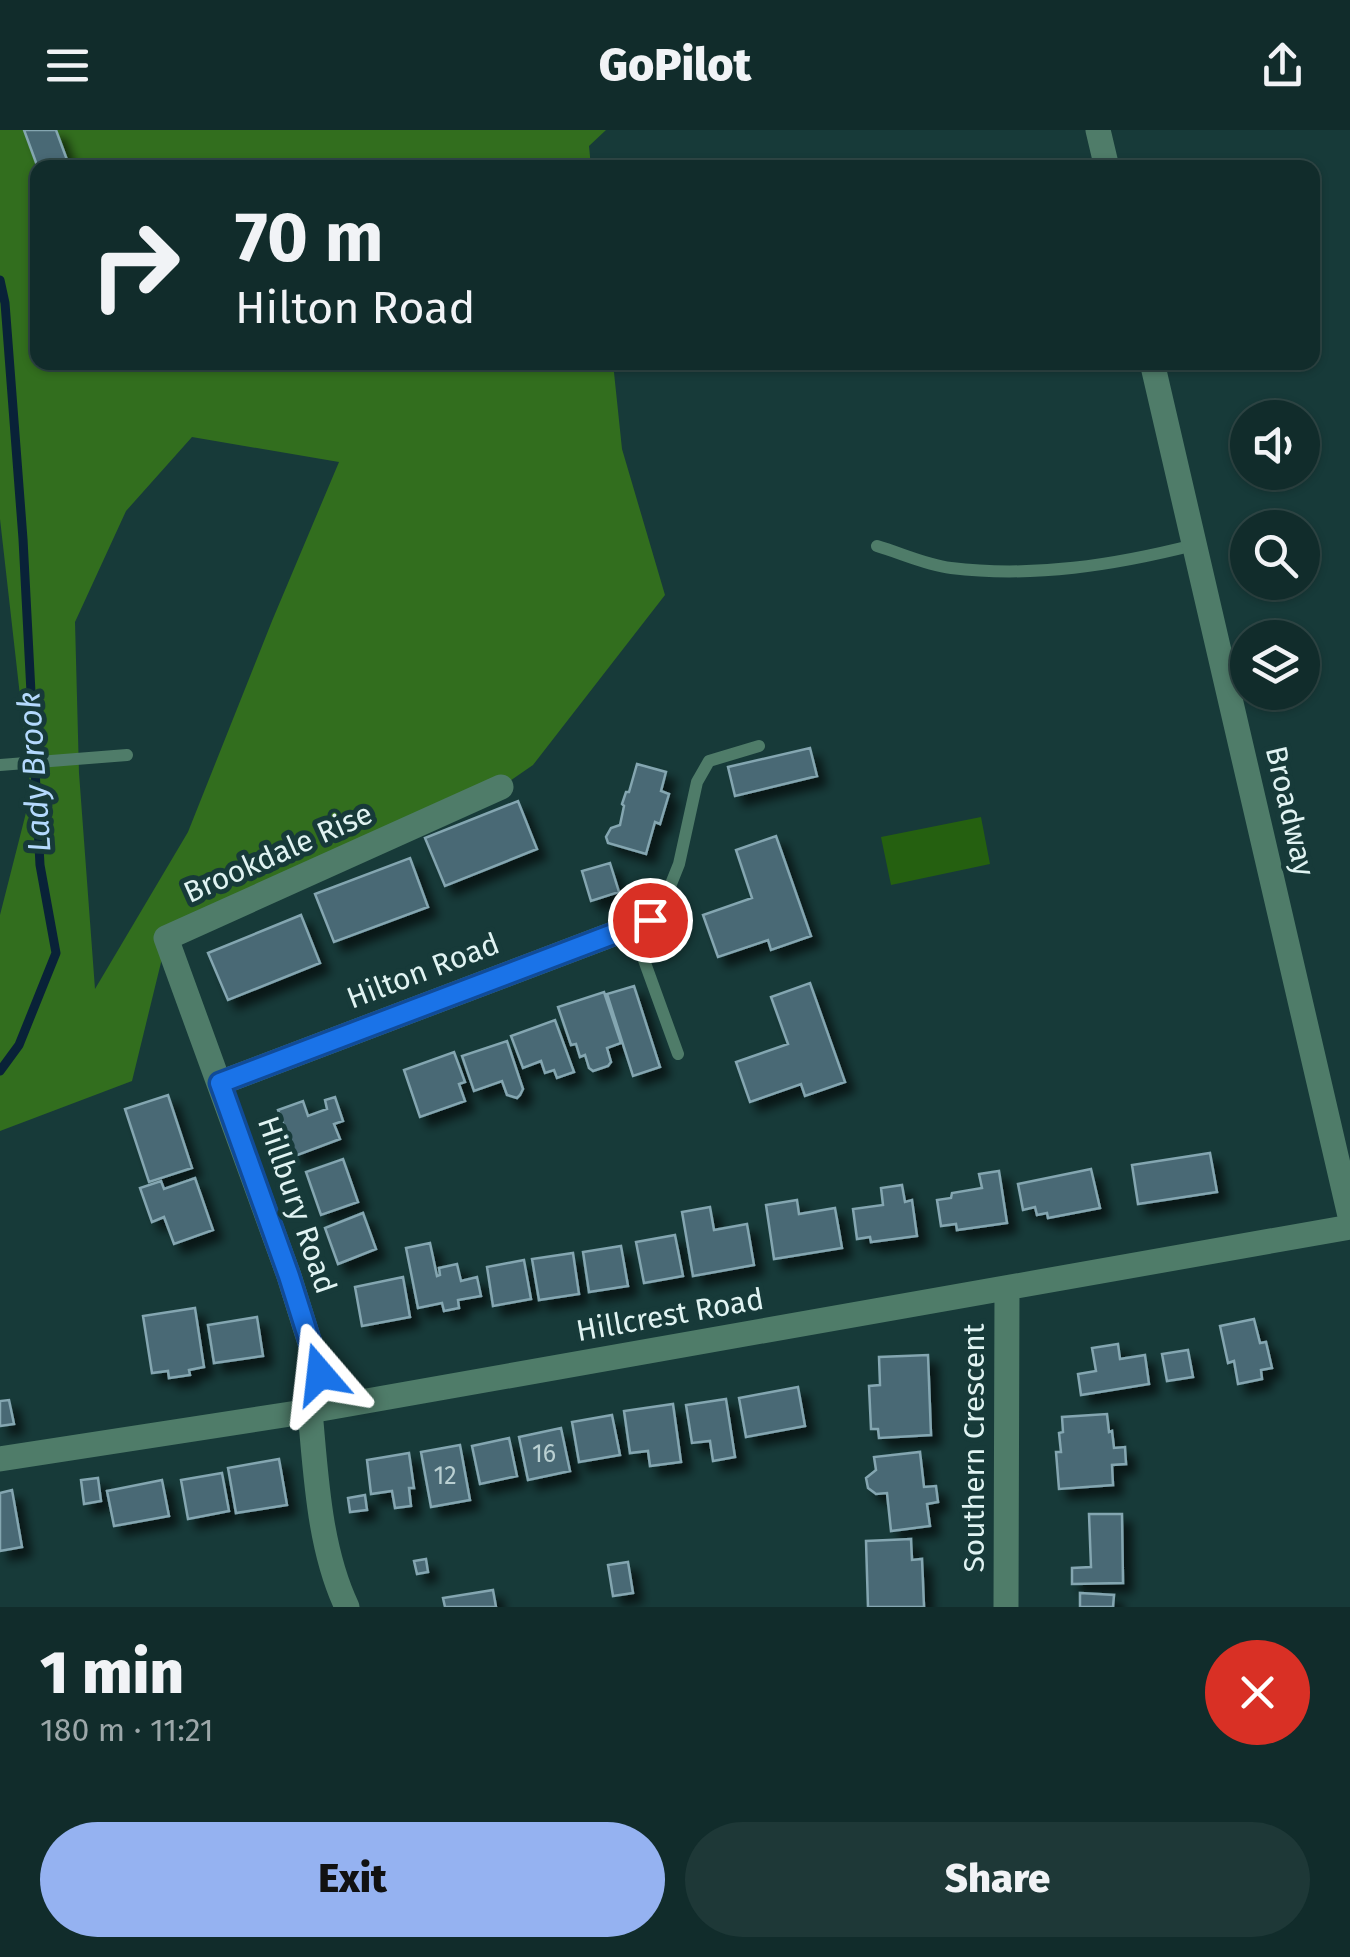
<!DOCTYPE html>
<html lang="en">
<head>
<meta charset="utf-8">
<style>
  body { margin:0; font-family:"Fira Sans",sans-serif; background:#1e3837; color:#f1f3f6; height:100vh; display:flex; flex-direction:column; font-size:38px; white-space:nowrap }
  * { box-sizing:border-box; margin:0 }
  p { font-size:32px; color:#9ca7a9 }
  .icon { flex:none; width:55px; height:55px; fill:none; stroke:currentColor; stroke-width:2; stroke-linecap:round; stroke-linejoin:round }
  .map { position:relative; height:1477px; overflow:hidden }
  .side { display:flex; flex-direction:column; background:#112c2b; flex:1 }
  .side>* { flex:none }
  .guide { position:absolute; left:30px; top:30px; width:1290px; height:210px; border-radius:20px; box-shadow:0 2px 8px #0004,0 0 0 2px #304847; background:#112c2b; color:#f1f3f6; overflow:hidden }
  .controls { position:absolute; left:1230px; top:270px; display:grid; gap:20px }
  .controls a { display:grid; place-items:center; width:90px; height:90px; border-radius:50%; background:#112c2b; box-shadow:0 2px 8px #0004,0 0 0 2px #304847; font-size:50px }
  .pin { position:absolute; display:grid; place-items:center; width:85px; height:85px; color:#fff; margin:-42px; border:5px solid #fff; border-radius:50%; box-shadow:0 2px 10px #0007 }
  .me { position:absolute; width:110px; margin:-55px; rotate:343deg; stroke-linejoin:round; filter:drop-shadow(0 0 8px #0008) }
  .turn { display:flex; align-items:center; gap:35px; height:210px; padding:0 40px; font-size:45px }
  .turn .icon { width:130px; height:130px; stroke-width:2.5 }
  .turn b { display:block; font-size:70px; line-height:85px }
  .round { display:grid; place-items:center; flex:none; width:105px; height:105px; border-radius:52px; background:#1e3837 }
  .headline { display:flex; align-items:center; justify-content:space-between; height:170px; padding:0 40px }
  h1 { font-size:60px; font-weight:800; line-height:75px }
  .cta { display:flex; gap:20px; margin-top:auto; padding:20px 40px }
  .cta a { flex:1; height:115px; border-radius:60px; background:#95b2f1; color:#111; font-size:40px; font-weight:800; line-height:115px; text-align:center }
  .cta a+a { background:#1e3837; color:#f1f3f6 }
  header { display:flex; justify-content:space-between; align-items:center; height:130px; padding:0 40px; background:#112c2b; font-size:45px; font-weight:800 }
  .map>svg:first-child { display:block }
  .green { fill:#256010 }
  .forest { fill:#326e1e; fill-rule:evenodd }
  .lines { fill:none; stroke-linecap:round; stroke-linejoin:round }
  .stream { stroke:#092238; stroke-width:9 }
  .building { fill:#4a6974; stroke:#84a6b1; stroke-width:2.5; filter:url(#shadow) }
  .service { stroke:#4f7c69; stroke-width:12 }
  .minor { stroke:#4f7c69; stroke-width:25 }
  .route-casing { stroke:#114b97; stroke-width:25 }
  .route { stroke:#1a73e8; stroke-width:18 }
  .labels { text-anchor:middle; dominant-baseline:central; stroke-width:10; stroke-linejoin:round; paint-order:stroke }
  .number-label { font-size:25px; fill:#bad0d2 }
  .street-label { font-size:30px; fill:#e0f3f2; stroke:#173a39 }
  .water-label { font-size:32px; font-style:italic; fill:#b4d9fd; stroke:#173a39 }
</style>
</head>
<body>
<header><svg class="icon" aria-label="menu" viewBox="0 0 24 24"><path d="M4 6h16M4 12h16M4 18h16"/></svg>GoPilot<svg class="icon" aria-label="share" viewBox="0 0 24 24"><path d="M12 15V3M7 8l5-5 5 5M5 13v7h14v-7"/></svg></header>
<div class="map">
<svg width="1350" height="1477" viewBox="0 0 1350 1477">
  <defs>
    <filter id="shadow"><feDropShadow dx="9" dy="9" stdDeviation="5" flood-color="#0009"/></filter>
  </defs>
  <rect width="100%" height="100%" fill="#173a39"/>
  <path class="green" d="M981,687L990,734L891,755L881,707Z"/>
  <path class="forest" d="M0,0H606L589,16L591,37L38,38V232L613,233L622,319L665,465L533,635L501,657L167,808L132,951L0,1001V785L31,663L0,389ZM192,307L339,332L272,491L188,702L95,859L79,643L75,492L126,381Z"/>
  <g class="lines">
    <path class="stream" d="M0,150L5,173L23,409L40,735L56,823L19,915L0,941"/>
  </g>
  <path class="building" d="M24,0H56L70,38H38Z
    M810,618L817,646L735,666L728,637Z
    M637,634L666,642L661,661L669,664L660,694L655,692L646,724L608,713L606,707L611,698L620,695L624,676L622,674L626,662H629Z
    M518,671L537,719L445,756L425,708Z
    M776,706L811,806L771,820L768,810L718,827L703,785L752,768L736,720Z
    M410,728L428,777L334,812L315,764Z
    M610,733L619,762L591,771L582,741Z
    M301,785L320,833L228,870L208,823Z
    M810,853L845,952L805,966L801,954L750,972L736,932L788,914L771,867Z
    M634,856L660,937L633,946L607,864Z
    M604,862L621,913L607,918L611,932L608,936L593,941L589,938L585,925L580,927L576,914L571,915L558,877Z
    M555,890L574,942L557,948L554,940L545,943L541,931L523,938L511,906Z
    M507,911L523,959L520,965L517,968L507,965L502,951L474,961L462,926Z
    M454,922L465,952L459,954L465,971L420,987L404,940Z
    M168,965L192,1038L149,1052L125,979Z
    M335,967L343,991L334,994L340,1009L295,1026L278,980L303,971L308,986L327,979L325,970Z
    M1210,1023L1217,1062L1138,1074L1132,1035Z
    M343,1029L358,1072L321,1085L306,1042Z
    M1091,1039L1100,1078L1048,1088L1047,1083L1037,1085L1035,1077L1023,1080L1018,1054Z
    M999,1041L1007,1093L957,1100L956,1094L941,1096L937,1070L951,1068L952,1063L982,1058L979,1044Z
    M195,1048L213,1100L174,1114L164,1087L152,1092L140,1058L161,1051L164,1059Z
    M902,1055L905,1072L912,1070L917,1106L871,1112L870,1107L857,1109L853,1079L883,1075L881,1058Z
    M797,1070L799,1084L835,1078L842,1118L774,1129L766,1075Z
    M710,1077L714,1100L747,1094L754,1135L693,1146L682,1082Z
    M363,1083L376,1119L338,1134L325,1098Z
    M675,1105L683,1146L644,1153L636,1112Z
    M430,1113L437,1146L440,1145L439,1138L457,1134L461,1151L477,1147L481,1166L458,1170L459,1178L444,1181L442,1173L418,1178L406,1118Z
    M621,1116L628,1156L589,1162L583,1122Z
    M573,1123L579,1164L539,1170L532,1129Z
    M524,1130L531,1169L493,1176L487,1137Z
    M403,1147L410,1187L362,1196L355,1157Z
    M195,1178L204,1237L189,1240L190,1245L169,1248L168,1241L152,1243L143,1186Z
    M257,1187L263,1226L214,1233L208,1195Z
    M1254,1189L1260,1213L1266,1212L1272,1238L1261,1240L1262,1249L1238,1254L1234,1231L1228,1233L1220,1196Z
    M1118,1214L1120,1229L1145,1225L1149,1254L1081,1265L1078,1244L1096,1241L1092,1218Z
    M1188,1220L1193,1247L1167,1251L1162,1224Z
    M928,1225L931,1305L879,1308L878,1299H871L869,1256L880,1255L879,1227Z
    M798,1257L805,1296L746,1307L739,1268Z
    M726,1269L735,1327L713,1331L710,1311L692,1313L686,1275Z
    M9,1270L14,1294L0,1296V1271Z
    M673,1274L681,1332L650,1336L648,1321L630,1323L624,1281Z
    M1107,1284L1109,1302L1112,1301L1114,1318L1125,1317L1126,1334L1112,1335L1113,1355L1059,1359L1056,1322H1061L1059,1303L1063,1302L1062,1287Z
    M612,1285L620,1325L579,1332L572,1292Z
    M561,1298L570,1341L528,1350L519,1307Z
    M509,1308L517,1346L480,1354L472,1316Z
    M460,1315L470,1370L431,1377L421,1322Z
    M920,1322L924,1357L936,1356L938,1372L927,1374L930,1396L891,1401L887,1363L876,1364L868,1358L866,1348L876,1340L874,1327Z
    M409,1323L414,1358H409L411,1376L395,1378L392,1361L371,1364L367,1330Z
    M279,1329L287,1375L236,1383L228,1338Z
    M222,1343L229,1381L188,1389L181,1350Z
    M98,1348L101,1371L84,1374L81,1350Z
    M162,1350L169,1386L114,1396L107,1361Z
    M12,1360L22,1417L0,1421V1363Z
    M365,1365L367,1380L350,1382L348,1368Z
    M1089,1384H1122L1123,1453L1072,1454V1438L1091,1437Z
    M911,1409L912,1430L922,1429L924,1477H868L866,1411Z
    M426,1429L428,1442L417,1444L414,1431Z
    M628,1432L633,1463L613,1466L608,1435Z
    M493,1460L496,1477H445L443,1468Z
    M1080,1463L1114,1465L1113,1477H1080Z"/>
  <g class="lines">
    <path class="service" d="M877,416C901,423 926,435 951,438C1033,448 1115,435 1194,415
      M0,635L127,625
      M650,790L665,769L679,734L697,652L709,631L759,616
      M632,797L678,924"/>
    <path class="minor" d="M1098,0L1107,38
      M1152,232L1350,1086
      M220,953L650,790
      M330,1277L289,1146L166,808L501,657
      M310,1281C316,1345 319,1418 347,1477
      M0,1329L310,1281L1350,1097
      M1006,1477L1007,1160"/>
  </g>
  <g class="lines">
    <defs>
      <path id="route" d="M320,1244L289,1146L220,953L650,790"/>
    </defs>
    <use href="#route" class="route-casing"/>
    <use href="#route" class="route"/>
  </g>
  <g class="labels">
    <g class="number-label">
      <text x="544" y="1324">16</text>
      <text x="445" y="1346">12</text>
    </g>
    <g class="street-label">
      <text transform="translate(1290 681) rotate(77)">Broadway</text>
      <text transform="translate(278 723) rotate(-24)">Brookdale Rise</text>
      <text transform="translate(423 841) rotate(-21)">Hilton Road</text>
      <text transform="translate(297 1075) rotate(71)">Hillbury Road</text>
      <text transform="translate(670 1185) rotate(-10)">Hillcrest Road</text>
      <text transform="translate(974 1318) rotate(-90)">Southern Crescent</text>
    </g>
    <g class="water-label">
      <text transform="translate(34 642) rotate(-94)">Lady Brook</text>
    </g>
  </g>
</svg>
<div class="controls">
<a><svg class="icon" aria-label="sound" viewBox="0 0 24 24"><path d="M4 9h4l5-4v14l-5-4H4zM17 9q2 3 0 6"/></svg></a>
<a><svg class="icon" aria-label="search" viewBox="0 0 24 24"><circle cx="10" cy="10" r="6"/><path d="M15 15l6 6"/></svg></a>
<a><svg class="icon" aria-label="layers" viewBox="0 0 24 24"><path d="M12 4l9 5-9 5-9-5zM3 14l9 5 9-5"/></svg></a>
</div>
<div class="pin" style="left:650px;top:790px;background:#d93025"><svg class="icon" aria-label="arrive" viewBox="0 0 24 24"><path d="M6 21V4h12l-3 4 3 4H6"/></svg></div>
<svg class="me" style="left:320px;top:1244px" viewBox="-20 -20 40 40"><path d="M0-17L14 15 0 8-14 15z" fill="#1a73e8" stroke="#fff" stroke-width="4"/></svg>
<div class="guide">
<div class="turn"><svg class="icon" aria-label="right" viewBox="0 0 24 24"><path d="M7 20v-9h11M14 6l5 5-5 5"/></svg><div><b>70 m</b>Hilton Road</div></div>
</div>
</div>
<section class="side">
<div class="headline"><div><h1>1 min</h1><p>180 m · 11:21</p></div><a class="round" style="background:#d93025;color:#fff"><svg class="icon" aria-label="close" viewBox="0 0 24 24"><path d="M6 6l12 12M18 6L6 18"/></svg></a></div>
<div class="cta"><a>Exit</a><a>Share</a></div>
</section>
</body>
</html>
